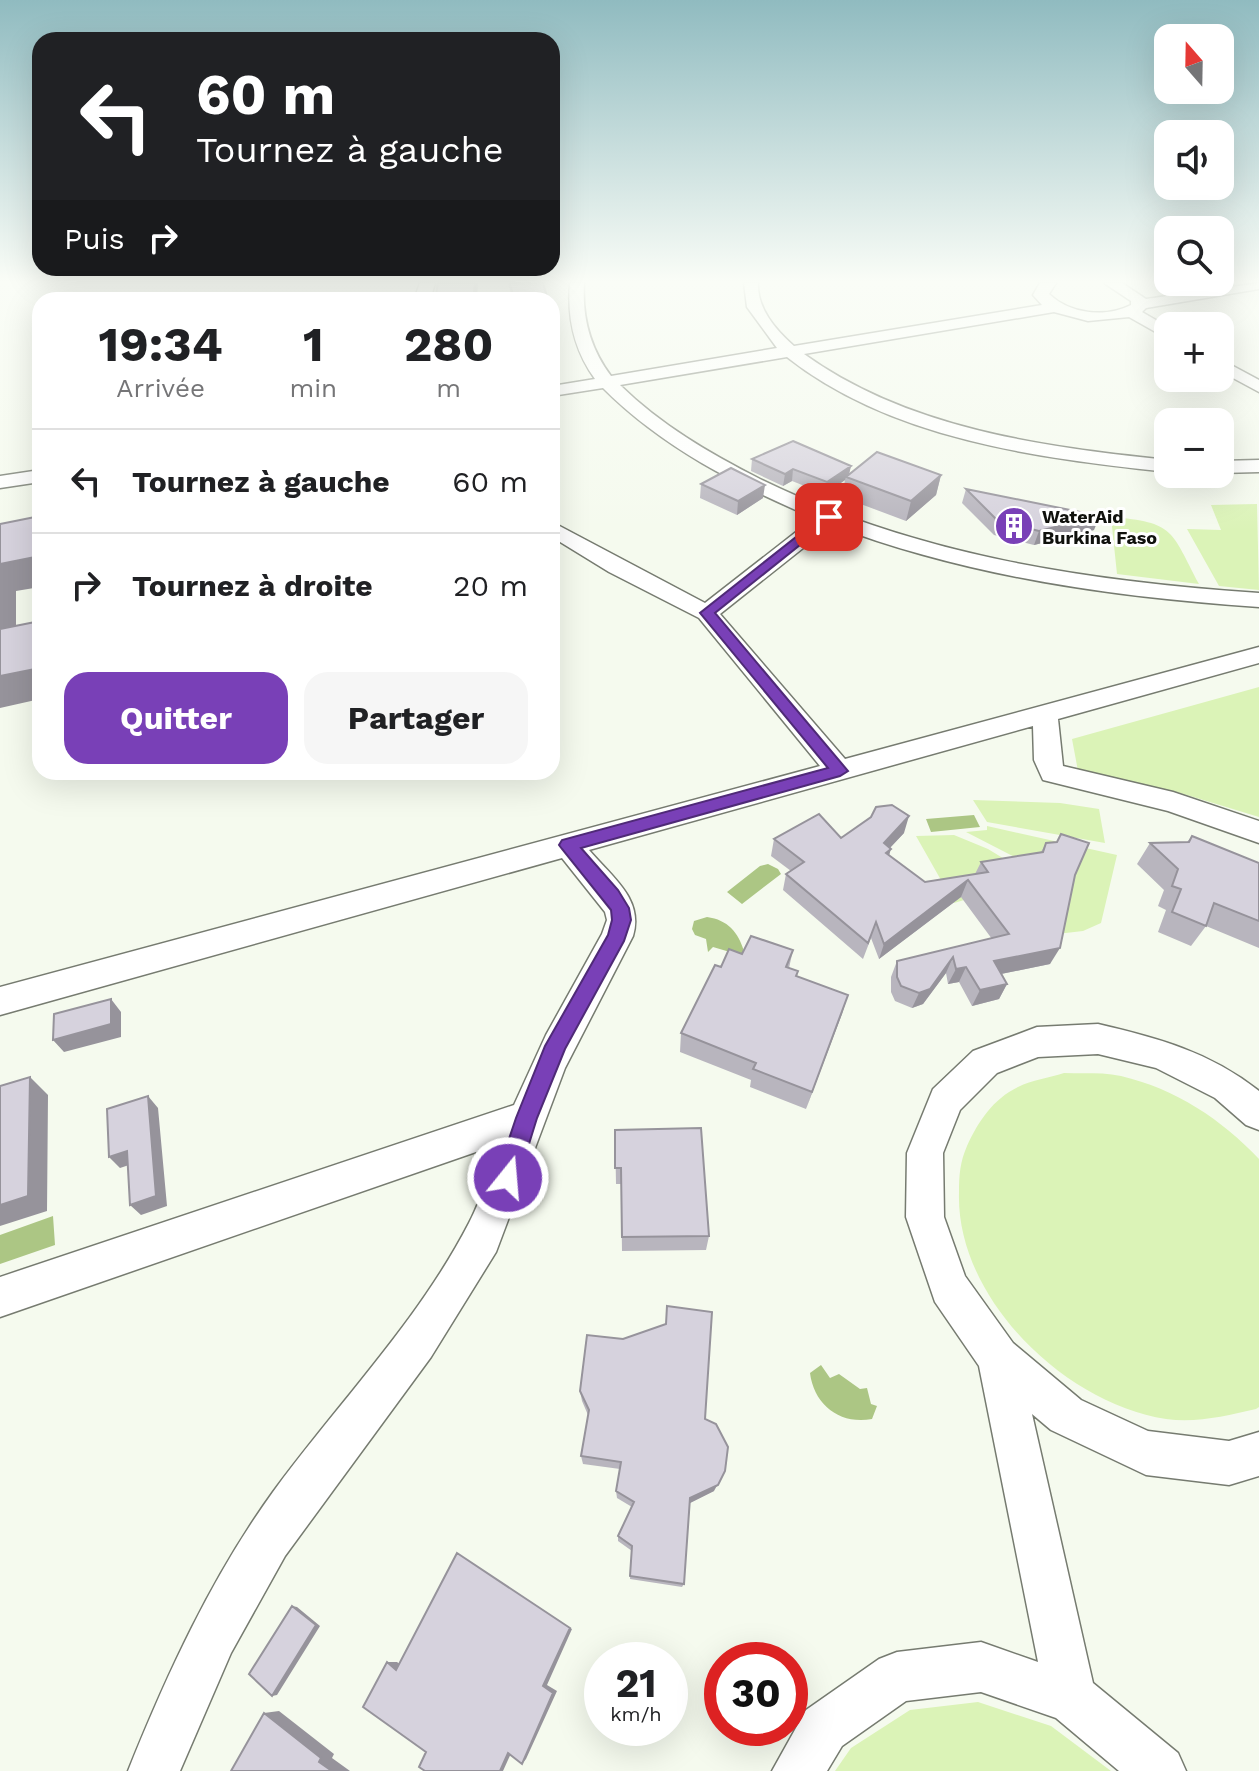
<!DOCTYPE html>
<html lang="fr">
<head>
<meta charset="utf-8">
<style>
  body { margin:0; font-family:"Work Sans",sans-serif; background:#f6f6f6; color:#202124; height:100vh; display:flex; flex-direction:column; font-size:30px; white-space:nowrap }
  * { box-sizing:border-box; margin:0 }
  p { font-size:26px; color:#757577 }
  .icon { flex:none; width:44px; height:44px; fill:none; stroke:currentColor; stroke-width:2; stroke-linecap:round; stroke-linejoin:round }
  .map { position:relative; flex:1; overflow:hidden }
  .panel { position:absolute; left:32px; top:292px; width:528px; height:488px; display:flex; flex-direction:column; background:#fff; border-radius:24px; box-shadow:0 8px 32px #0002 }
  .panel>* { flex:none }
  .top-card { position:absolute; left:32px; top:32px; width:528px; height:244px; border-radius:24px; box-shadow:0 8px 32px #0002; background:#202124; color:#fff; overflow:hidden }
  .needle { width:52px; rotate:340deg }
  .tools { position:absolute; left:1154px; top:24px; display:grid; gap:16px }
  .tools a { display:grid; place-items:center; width:80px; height:80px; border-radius:16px; background:#fff; box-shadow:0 8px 32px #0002; font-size:40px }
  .speed { position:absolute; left:584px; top:1642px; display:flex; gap:16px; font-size:40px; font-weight:700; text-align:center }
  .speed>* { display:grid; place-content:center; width:104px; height:104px; border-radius:50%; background:#fff; box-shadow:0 8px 32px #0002; line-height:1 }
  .speed small { font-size:20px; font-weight:400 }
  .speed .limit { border:12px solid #d22; background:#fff; color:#111 }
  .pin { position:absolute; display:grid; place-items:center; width:68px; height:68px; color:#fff; margin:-34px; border-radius:16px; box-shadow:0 4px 12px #0006 }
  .me { position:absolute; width:88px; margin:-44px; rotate:17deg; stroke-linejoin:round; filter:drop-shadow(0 0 6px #0008) }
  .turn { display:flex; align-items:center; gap:28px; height:168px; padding:0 32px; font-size:36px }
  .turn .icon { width:104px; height:104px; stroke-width:2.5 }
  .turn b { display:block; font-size:56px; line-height:68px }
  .then { display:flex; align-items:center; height:76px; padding:0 32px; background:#0003; gap:16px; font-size:30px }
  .eta { display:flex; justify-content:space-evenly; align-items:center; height:136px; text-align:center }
  .eta b { font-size:48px; font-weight:700; line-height:56px }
  .cta { display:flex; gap:16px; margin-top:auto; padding:16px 32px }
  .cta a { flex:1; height:92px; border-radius:24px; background:#7940b7; color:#fff; font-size:32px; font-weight:700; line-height:92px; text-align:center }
  .cta a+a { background:#f6f6f6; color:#202124 }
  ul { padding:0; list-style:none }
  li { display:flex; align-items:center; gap:24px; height:104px; padding:0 32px; border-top:2px solid #e0e0e0 }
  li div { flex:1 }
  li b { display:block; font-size:30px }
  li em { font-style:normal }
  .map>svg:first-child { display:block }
  .green { fill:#dbf3b7 }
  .water { fill:#acc684 }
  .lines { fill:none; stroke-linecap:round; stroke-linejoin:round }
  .street-casing { stroke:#767b70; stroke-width:3 }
  .street { fill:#fff; fill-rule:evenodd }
  .wall { fill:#b8b5be }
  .shaded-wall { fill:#96939b }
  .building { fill:#d6d2dd; stroke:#96939b; stroke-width:2 }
  .route { fill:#7940b7; stroke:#4f2a77; stroke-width:2 }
  .labels { text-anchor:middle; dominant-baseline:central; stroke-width:6; stroke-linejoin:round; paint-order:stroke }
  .far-poi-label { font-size:18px; font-weight:bold; fill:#10110d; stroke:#fff; text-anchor:start }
</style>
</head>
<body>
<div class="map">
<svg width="1259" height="1771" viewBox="0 0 1259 1771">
  <rect width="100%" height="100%" fill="#f5faee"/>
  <path class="green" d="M1257,504L1259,590L1219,586L1187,529L1221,530L1211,505Z
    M1111,517C1175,522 1171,531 1199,584L1117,574Z
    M1259,687V817L1177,792L1078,771L1072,739Z
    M973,800L1060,803L1099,809L1105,843L987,822Z
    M987,826L1117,855L1101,923L1083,931L1057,934L1028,864L966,832L987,830Z
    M954,835L988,849L1021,869L971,898L954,903L916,836Z
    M1064,1073C1083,1074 1103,1072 1121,1076C1176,1089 1221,1119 1259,1159V1407L1256,1409C1226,1416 1197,1423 1166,1419C1065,1404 956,1298 959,1193C959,1175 960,1162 967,1146C978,1122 993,1099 1018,1087C1032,1080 1049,1078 1064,1073Z
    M978,1702L1051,1726L1111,1771H835L851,1748L910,1710Z"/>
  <path class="water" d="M974,815L980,827L931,832L926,819Z
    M768,864L778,869L781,874L742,904L727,892L760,866Z
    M707,917C728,920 738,932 744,951L740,955L713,947L708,952L706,939L695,935L692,929L694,921Z
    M53,1216L55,1245L0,1264V1235Z
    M821,1365L830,1378L839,1374L860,1389L867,1388L871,1404L877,1406L872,1419C840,1425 814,1405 810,1373Z"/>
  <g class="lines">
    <defs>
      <path id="street" d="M420,283H435L430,300H414Z
        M570,283H584C582,318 590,348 611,376L777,348L747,307L744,283H758C757,309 776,330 794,346L1042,305L1033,295L1040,283H1056L1049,294C1070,314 1105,318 1131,305V301L1104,283H1122L1146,299L1259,283V289L1146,308L1142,312L1168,327V339L1129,317L1088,321L1054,312L804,354C908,429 1043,447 1168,460V472C1039,458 892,440 787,357L620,385C661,425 709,453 760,479C917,556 1086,581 1259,593V607C1113,597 969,577 832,525L720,614L845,759L1259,647V663L1058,719L1063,766L1173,792L1259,821V843L1168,811L1043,780L1034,760L1033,726L589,850C612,877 644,899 633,936L565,1068L496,1252L431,1357L285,1556L231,1653L180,1771H128C167,1674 211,1578 273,1492C338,1403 418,1322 469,1223C482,1198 490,1171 499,1144L0,1317V1277L514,1105L546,1035L602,934L607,920L605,912L562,858L0,1015V987L820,766L699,618L609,572L552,537V522L705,603L814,518C737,485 663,448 603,388L552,396V386L595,379C574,350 567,319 570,283Z
        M1220,359L1259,380V392L1220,371Z
        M1259,460V472L1220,473V461Z
        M40,470V482L0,488V476Z
        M1098,1024C1158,1038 1210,1052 1259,1091V1130L1246,1125L1215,1098L1156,1068L1098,1054L1038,1057L997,1073L960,1110L943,1153L944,1217L965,1276L1013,1343L1081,1400L1148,1431L1229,1441L1259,1432V1476L1229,1485L1146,1475L1051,1430L1032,1414L1093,1683L1178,1753L1186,1771H1119L1056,1718L981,1692L906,1701L842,1746L827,1771H772L806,1710L879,1659L897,1652L981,1642L1038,1662L979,1366L935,1302L906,1217L907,1153L933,1089L973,1051L1037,1027Z"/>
    </defs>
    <use href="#street" class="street-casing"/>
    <use href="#street" class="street"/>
  </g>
  <path class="wall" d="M508,283H543L548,300H512Z
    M752,459L851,466L849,474L941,475L936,495L906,521L842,497L845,480L825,494L792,481L783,486L751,471Z
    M701,484L763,498L737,515L700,498Z
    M966,489L1094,530L1034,545L994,535L962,503Z
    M904,833L890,848L889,855L925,882L975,874L981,862L1041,852L1046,843L1075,875L1050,964L1001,974L1007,984L999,999L972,1006L959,982L948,984L946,973L923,1004L912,1008L895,1001L891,992V977L897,961L992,939L961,897L879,959L871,938L863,959L783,890L786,874L791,871L771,856L774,839L841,838Z
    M1192,836L1259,863V948L1206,926L1191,946L1158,932L1166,910L1158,906L1164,890L1137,864L1150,843L1187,842Z
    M793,950L789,968L798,971L797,977L848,995L806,1109L750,1087L751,1080L680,1052L681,1033L721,967L742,954Z
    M615,1130L709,1236L706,1250L622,1251L621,1184H616Z
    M580,1391L705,1419L714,1491L690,1503L684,1584L682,1587L630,1579L632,1551L618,1541V1536L632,1507L617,1498L616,1491L620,1469L583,1464L581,1456L588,1415L582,1401Z"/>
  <path class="shaded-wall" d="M475,283H478L477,300H473Z
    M851,466L848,478L846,477L845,480L825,494L827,482Z
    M793,469L792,481L783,486L785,474Z
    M941,475L936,495L906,521L911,501Z
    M765,485L763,498L737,515L738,501Z
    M1100,516L1094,530L1034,545L1039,531Z
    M40,556V587L16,591V657L0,631V564Z
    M40,668V699L0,708V676Z
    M909,816L904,833L886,852L891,849L886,865L884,843Z
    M968,880L961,897L879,959L884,944Z
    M1060,948L1050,964L986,977L994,961Z
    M953,957L946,973L923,1004L912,1008L919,993Z
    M966,967L959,982L948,984L956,969Z
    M1007,984L999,999L972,1006L980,990Z
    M848,995L842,1014L806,1109L812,1092Z
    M111,999L121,1012V1037L64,1052L53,1040Z
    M30,1077L48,1095L47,1211L0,1226V1205Z
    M148,1096L158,1108L167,1206L141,1215L130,1205Z
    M127,1151L138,1162L120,1168L109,1157Z
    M725,1471L714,1491L688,1504L690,1498Z
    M457,1553L572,1629L547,1685L557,1691L526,1759L522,1764L543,1686Z
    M292,1606L297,1607L320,1626L277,1695L272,1696Z
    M387,1662H397L406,1669L396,1670Z
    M279,1711L334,1754L332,1758L350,1771H332L319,1762L264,1713Z
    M513,1749L503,1771H500L508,1753Z"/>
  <path class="building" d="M438,283H475L473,300H435Z
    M510,283H543L548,300H514Z
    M793,441L851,466L827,482L793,469L785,474L752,459Z
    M877,452L941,475L911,501L846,477Z
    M731,468L765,485L738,501L701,484Z
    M966,489L1100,516L1039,531L998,521Z
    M40,516V556L0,564V584V524Z
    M40,621V668L0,676V629Z
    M892,805L909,816L884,843L891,849L886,853L925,882L988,872L981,862L1043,852L1046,843L1057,842L1061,834L1089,843L1075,875L1060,948L994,961L1007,984L980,990L966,967L956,969L953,957L930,989L919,993L901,986L897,977V961L1009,934L968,880L884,944L876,922L868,943L786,874L804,862L774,839L819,814L841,838L871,817L876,807Z
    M1192,836L1259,863V921L1214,903L1206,926L1172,912L1181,889L1172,886L1178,869L1150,843L1189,842Z
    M751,936L793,950L786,967L798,971L796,976L848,995L812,1092L753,1069L756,1063L681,1033L715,965L721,967L729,949L742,954Z
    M111,999V1024L53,1040L54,1014Z
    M30,1077L28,1196L0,1205V1086Z
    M148,1096L156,1196L130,1205L127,1151L109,1157L107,1109Z
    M701,1128L709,1236L622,1237L621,1168H615V1130Z
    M667,1306L712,1312L705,1419L716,1424L728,1447L725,1471L718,1485L690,1498L684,1584L630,1576L632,1546L618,1536L634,1502L616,1491L621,1462L581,1456L589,1410L580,1391L587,1335L623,1339L666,1324Z
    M457,1553L570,1628L543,1686L553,1693L522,1764L508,1753L500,1771H425L419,1767L426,1752L363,1707L387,1662L396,1670Z
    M292,1606L316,1625L272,1696L249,1674Z
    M264,1713L321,1758L319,1762L332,1771H231Z"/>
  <linearGradient id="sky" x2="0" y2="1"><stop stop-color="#90bbc0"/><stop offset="0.53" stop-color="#fafdf7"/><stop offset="1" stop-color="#fafdf7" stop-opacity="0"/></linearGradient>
  <rect width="1259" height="531" fill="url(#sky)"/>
  <path class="route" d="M825,514L835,517L715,613L848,771L840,776L581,848L618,890L629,908L631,920L624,941L565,1049L537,1118L516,1186L508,1189L500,1186L496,1178L516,1118L545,1046L608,935L612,920L611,910L562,849L559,845L562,840L828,768L700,613Z"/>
  <defs>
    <symbol id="building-disc" viewBox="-11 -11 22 22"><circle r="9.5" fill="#7940b7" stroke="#fff"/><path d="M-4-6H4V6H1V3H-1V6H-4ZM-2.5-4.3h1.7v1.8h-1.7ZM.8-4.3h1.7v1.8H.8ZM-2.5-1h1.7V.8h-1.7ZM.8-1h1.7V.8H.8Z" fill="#fff"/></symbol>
  </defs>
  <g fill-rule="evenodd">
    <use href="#building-disc" x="992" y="504" width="44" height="44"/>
  </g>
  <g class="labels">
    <g class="far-poi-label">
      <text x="1042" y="516">WaterAid<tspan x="1042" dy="21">Burkina Faso</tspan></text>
    </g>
  </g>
</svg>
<div class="tools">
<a><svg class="needle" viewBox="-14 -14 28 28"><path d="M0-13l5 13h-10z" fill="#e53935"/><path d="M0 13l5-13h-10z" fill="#757577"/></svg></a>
<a><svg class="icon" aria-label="sound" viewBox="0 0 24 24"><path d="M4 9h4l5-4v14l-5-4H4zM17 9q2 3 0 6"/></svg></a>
<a><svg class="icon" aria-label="search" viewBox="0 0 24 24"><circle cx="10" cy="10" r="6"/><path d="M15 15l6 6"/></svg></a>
<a>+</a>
<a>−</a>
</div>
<div class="speed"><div>21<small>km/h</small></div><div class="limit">30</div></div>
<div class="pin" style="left:829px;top:517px;background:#d93025"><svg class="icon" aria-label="arrive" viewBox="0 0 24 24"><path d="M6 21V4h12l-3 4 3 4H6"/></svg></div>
<svg class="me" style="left:508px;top:1178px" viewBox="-20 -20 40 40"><circle r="17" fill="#7940b7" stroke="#fff" stroke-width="3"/><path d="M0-11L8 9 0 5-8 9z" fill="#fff"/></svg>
<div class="top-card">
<div class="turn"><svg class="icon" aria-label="left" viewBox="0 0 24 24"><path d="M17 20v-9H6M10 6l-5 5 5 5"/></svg><div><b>60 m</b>Tournez à gauche</div></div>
<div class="then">Puis<svg class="icon" aria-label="right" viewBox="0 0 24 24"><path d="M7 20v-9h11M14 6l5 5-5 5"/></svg></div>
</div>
<section class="panel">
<div class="eta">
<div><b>19:34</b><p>Arrivée</p></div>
<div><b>1</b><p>min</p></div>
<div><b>280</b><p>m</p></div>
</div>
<ul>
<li><svg class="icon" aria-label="left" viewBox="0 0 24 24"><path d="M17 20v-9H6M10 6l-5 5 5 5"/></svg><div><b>Tournez à gauche</b></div><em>60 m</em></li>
<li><svg class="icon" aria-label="right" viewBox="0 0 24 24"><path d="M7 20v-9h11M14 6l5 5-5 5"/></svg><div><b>Tournez à droite</b></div><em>20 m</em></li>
</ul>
<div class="cta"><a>Quitter</a><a>Partager</a></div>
</section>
</div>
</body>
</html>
